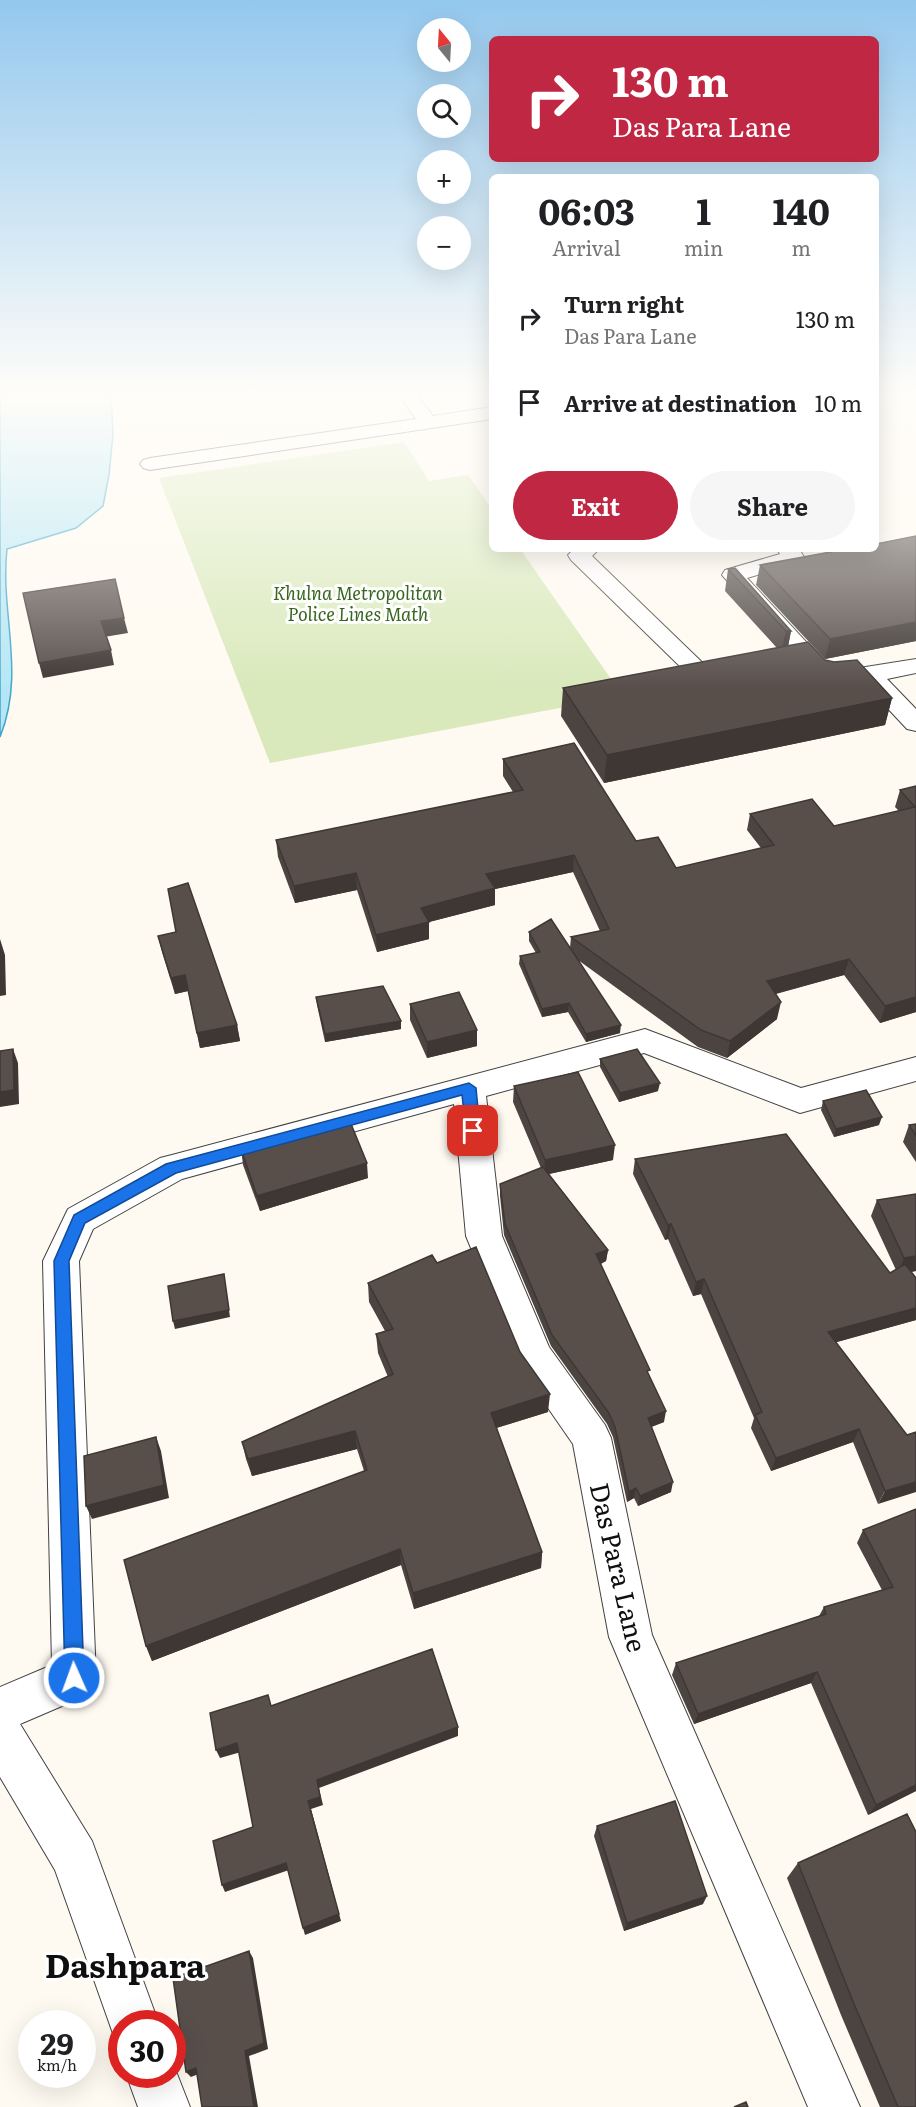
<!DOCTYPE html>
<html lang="en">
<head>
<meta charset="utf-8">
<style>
  body { margin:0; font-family:Literata,serif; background:#f6f6f6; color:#202124; height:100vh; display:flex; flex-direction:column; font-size:22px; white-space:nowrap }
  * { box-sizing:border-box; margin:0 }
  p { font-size:20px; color:#757577 }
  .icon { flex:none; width:33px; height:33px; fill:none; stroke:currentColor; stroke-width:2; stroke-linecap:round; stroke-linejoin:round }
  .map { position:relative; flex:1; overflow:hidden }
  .side { position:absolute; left:489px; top:174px; width:390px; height:378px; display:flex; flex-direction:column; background:#fff; border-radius:9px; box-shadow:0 6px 24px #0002 }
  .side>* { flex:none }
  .top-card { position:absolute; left:489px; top:36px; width:390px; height:126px; border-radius:9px; box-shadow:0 6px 24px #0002; background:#bf2742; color:#fff; overflow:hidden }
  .needle { width:39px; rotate:342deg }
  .fabs { position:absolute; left:417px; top:18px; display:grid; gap:12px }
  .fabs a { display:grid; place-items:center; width:54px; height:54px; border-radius:50%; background:#fff; box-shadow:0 6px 24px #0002; font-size:30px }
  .speed { position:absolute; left:18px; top:2010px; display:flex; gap:12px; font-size:30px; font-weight:700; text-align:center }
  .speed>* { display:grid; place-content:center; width:78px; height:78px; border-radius:50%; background:#fff; box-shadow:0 6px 24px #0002; line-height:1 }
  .speed small { font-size:15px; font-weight:400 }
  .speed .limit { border:9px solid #d22; background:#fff; color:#111 }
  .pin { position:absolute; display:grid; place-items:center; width:51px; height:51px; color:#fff; margin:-26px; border-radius:12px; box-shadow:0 3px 9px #0006 }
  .me { position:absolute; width:66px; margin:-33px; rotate:358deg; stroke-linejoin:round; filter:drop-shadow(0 0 4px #0008) }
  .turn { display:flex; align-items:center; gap:21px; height:126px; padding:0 24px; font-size:27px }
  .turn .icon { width:78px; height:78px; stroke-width:2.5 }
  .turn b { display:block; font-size:42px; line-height:51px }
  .eta { display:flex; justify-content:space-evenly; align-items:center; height:102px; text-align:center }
  .eta b { font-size:36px; font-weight:700; line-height:42px }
  .action { display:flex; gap:12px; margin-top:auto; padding:12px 24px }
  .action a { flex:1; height:69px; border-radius:36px; background:#bf2742; color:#fff; font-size:24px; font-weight:700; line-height:69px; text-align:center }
  .action a+a { background:#f6f6f6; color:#202124 }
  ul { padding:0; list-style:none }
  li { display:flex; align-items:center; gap:18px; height:84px; padding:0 24px }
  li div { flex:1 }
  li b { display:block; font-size:22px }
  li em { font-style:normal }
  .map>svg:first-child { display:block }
  .green { fill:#d9e9bb }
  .water { fill:#b6e6f6; stroke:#3ea6cc; stroke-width:1.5 }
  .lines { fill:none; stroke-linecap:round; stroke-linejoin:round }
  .street-casing { stroke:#424242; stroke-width:2 }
  .street { fill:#fff; fill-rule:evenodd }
  .wall { fill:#4c4440 }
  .shaded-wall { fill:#3e3734 }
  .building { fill:#584f4b; stroke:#3e3734; stroke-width:1.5 }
  .route { fill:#1a73e8; stroke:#114b97; stroke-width:1.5 }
  .labels { text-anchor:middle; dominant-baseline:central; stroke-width:6; stroke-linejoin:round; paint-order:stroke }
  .far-park-label { font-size:18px; font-style:italic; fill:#37671f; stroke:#fff }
  .near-street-label { font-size:26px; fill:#0f0f0f; stroke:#fff }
  .near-district-label { font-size:33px; font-weight:bold; fill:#0f0f0f; stroke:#fff }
</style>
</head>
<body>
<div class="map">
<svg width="916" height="2107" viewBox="0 0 916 2107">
  <rect width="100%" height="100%" fill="#fffaf1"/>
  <path class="green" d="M404,442L429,481L468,475L492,509V549H520L623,696L270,763L159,478Z"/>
  <path class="water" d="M0,394H111L113,434L109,475L103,506L76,528L7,549C0,615 26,672 0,737Z"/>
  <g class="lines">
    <defs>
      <path id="street" d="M398,394H416L433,416L492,407V419L150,470L143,468L140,464L143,460L150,458L416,419Z
        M574,549H599L592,556L708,668L727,665L735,667L739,672L735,677L703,683L695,681L571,560L568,555Z
        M777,549H799L804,557L801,562L747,578L834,672L916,659V673L887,679L916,709V731L907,729L864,683L828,687L820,685L722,575L725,570L780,554Z
        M645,1029L801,1088L916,1057V1081L800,1113L644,1053L486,1096L502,1236L549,1347L605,1425L611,1438L652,1635L860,2107H808L609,1637L573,1444L521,1369L466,1236L454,1104L182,1179L93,1229L79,1261L96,1678L90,1694L20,1724L92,1841L159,2024H122V2044L116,2042L55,1870L0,1777V1687L52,1665L43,1261L68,1209L160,1158L172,1155Z
        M172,2061L190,2107H138L126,2074H172Z"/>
    </defs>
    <use href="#street" class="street-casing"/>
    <use href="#street" class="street"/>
  </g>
  <path class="wall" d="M916,536V641L825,659L756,585L760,565Z
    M728,569L791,631L788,646L825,660L892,698L885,725L604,783L561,716L563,688L777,648L725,591Z
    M503,759L636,841L676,868L761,848L747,830L750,814L834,826L899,811L895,807L900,790L916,786V1012L880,1023L844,975L776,994L777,1019L727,1058L698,1047L578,960L620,1033L586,1042L568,1012L542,1017L519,964L520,956L536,953L529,941V932L570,948L571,937L600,931L573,872L495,889V905L429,922V939L377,952L357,890L295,903L278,857L276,840L513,792L503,776Z
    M158,936L237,1025L240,1041L200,1048L188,991L175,994L162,952Z
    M316,997L401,1021V1029L325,1042L317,1005Z
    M410,1004L477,1030V1046L427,1058L410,1020Z
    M600,1059L658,1091L619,1102L600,1067Z
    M514,1086L613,1160L549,1174L608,1250L606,1261L601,1264L649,1375L664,1422L651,1427L671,1492L638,1506L634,1498L627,1502L613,1437L607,1424L551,1346L504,1235L500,1196V1184L541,1168L513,1102Z
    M823,1101L879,1125L834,1137L821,1110Z
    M916,1124V1162L903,1142L909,1125Z
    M241,1149L368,1178L260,1211L243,1165Z
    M635,1159L890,1273L896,1270L871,1216L877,1200L916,1194V1271L911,1272L916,1278V1320L836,1342L907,1435L916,1432L878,1504L853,1442L771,1471L751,1428L754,1418L701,1294L693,1296L668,1239L665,1240L633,1174Z
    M437,1263L520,1352L548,1412L496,1428L542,1552L541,1568L414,1609L401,1565L152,1661L146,1646L364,1471L357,1449L252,1476L246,1459L242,1442L388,1377L378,1353L376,1334L385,1331L369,1302L368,1283Z
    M916,1509V1791L868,1815L811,1683L694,1724L672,1675L676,1663L819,1616L824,1607L882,1590L857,1543L863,1530Z
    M597,1826L703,1904L624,1931L594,1836Z
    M798,1863L916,2107H880L841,2015L787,1878Z"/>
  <path class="shaded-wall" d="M124,618L128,633L104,637L101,621Z
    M916,622V641L825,659L830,639Z
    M786,631H791L787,652L781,653Z
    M111,650L114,665L43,678L39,663Z
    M892,698L885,725L604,783L607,755Z
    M574,855L573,872L495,889V905L429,922V939L377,952L376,935L421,908L486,874Z
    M356,873L357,890L295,903L294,886Z
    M0,939L5,955L6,995L0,996Z
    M849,959L844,975L763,997L767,981Z
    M185,975L188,991L175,994L171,978Z
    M916,997V1012L880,1023L885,1006Z
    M781,1002L777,1019L727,1058L730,1041Z
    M569,1003L568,1012L542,1017V1009Z
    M401,1021V1029L325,1042V1034Z
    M237,1025L240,1041L200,1048L197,1033Z
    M621,1025L620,1033L586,1042V1034Z
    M477,1030V1046L427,1058V1042Z
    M13,1049L18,1063L19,1104L0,1107V1092Z
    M660,1083L658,1091L619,1102L620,1093Z
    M882,1117L879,1125L834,1137L836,1129Z
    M615,1145L613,1160L544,1175L545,1160Z
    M367,1163L368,1178L260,1211L257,1196Z
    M671,1224L668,1239L665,1240L668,1225Z
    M608,1250L606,1261L595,1266L596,1254Z
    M916,1256V1271L898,1274L904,1258Z
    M224,1274L230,1317L175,1329L173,1321Z
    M704,1279L701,1294L693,1296L696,1282Z
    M916,1308V1320L823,1346L828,1332Z
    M550,1394L548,1412L490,1430L491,1413Z
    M666,1411L664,1422L646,1429L648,1418Z
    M859,1429L853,1442L771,1471L776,1458Z
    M355,1431L357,1449L252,1476L248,1459Z
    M156,1437L161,1451L169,1498L92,1519L86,1506Z
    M673,1482L671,1492L638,1506L640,1496Z
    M916,1482V1492L878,1504L885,1491Z
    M636,1488L634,1498L627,1502L629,1492Z
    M400,1549L401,1565L152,1661L146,1646Z
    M542,1552L541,1568L414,1609L413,1593Z
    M817,1672L811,1683L694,1724L698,1714Z
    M458,1727V1736L319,1788L323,1805L311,1809L341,1921L305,1935L303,1928L308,1801L317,1780Z
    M237,1743L241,1752L220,1758L216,1750Z
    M916,1785V1791L868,1815L876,1805Z
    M286,1863L289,1870L225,1892L222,1885Z
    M707,1896L703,1904L624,1931L627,1923Z
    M249,1951L253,1958L268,2049L249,2056L258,2107H254L245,2051Z
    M196,2068L201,2073L191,2077L186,2072Z"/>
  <path class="building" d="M916,536V622L830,639L760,565L847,549H876V544Z
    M735,568L791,631H786L728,569Z
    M115,579L124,618L101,621L111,650L39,663L23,593Z
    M808,642L825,660L834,662L857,660L892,698L607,755L563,688Z
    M574,743L636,841L658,837L676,868L774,845L750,814L812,799L834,826L915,807L900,790L916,786V997L885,1006L849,959L767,981L781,1002L730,1041L701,1030L571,937L609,929L574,855L486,874L495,888L421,908L429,922L376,935L356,873L294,886L276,840L523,790L503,759Z
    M188,883L237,1025L197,1033L185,975L171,978L158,936L176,932L168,889Z
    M551,919L621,1025L586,1034L569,1003L542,1009L520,956L540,952L529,932Z
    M383,986L401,1021L325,1034L316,997Z
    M459,992L477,1030L427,1042L410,1004Z
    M13,1049L14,1090L0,1092V1051Z
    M637,1049L660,1083L620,1093L600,1059Z
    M578,1072L615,1145L545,1160L514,1086Z
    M866,1090L882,1117L836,1129L823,1101Z
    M349,1119L367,1163L257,1196L241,1149Z
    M916,1124V1136L909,1125Z
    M786,1134L890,1273L905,1264L916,1278V1308L828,1332L907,1435L916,1432V1482L885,1491L859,1429L776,1458L755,1415L762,1412L704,1279L696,1282L671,1224L668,1225L635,1159Z
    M543,1167L608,1250L596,1254L650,1370L647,1371L666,1411L648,1418L673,1482L640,1496L636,1488L629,1492L615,1427L609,1413L552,1335L505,1224L500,1184Z
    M916,1194V1256L904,1258L877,1200Z
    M476,1247L520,1352L550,1394L491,1413L542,1552L413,1593L400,1549L146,1646L124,1560L367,1470L355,1431L248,1459L242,1442L393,1374L376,1334L393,1329L368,1283L432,1255L437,1263Z
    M224,1274L229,1310L173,1321L168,1286Z
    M156,1437L164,1485L86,1506L84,1456Z
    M916,1509V1785L876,1805L817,1672L698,1714L676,1663L826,1614L824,1607L893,1587L863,1530Z
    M432,1649L458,1727L317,1780L320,1797L308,1801L339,1914L303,1928L286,1863L222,1885L213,1841L253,1827L237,1743L216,1750L210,1713L268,1695L271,1706Z
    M675,1801L707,1896L627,1923L597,1826Z
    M907,1814L916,1832V2107H898L854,2004L798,1863Z
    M249,1951L264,2043L245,2051L254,2107H202L196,2068L186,2072L173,1978Z
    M746,2102L748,2107H734Z"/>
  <linearGradient id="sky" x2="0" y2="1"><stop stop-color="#94c8ee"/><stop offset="0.57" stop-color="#fffdf9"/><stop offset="1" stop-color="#fffdf9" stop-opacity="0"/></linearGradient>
  <rect width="916" height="689" fill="url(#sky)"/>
  <path class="route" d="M469,1083L476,1088L480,1131L478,1134H468L466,1131L462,1095L176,1173L85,1223L69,1261L84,1678L81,1685L74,1687L68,1685L65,1678L54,1261L74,1215L166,1164Z"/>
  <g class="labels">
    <g class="far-park-label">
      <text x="358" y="592">Khulna Metropolitan<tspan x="358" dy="21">Police Lines Math</tspan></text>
    </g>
    <g class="near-street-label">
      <text transform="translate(620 1567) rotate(77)">Das Para Lane</text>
    </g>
    <g class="near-district-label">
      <text x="125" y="1963">Dashpara</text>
    </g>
  </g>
</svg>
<div class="fabs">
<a><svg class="needle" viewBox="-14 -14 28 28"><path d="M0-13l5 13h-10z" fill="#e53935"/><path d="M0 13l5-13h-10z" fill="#757577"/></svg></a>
<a><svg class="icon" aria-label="search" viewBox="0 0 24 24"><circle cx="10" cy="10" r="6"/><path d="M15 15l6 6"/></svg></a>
<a>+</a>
<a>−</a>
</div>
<div class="speed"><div>29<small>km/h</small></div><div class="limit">30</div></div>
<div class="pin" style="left:473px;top:1131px;background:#d93025"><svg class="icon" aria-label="arrive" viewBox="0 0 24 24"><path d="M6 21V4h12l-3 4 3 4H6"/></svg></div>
<svg class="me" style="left:74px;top:1678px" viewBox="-20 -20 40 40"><circle r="17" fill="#1a73e8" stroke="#fff" stroke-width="3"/><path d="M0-11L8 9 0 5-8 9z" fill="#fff"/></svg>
<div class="top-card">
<div class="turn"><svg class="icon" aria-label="right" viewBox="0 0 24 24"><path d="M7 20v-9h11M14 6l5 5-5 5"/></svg><div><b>130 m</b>Das Para Lane</div></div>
</div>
<section class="side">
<div class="eta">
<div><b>06:03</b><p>Arrival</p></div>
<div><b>1</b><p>min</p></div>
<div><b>140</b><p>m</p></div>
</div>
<ul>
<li><svg class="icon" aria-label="right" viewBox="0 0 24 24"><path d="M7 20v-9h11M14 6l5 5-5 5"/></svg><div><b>Turn right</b><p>Das Para Lane</p></div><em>130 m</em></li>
<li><svg class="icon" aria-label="arrive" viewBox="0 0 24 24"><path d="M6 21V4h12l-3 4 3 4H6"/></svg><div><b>Arrive at destination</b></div><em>10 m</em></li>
</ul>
<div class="action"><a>Exit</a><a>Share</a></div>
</section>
</div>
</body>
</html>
